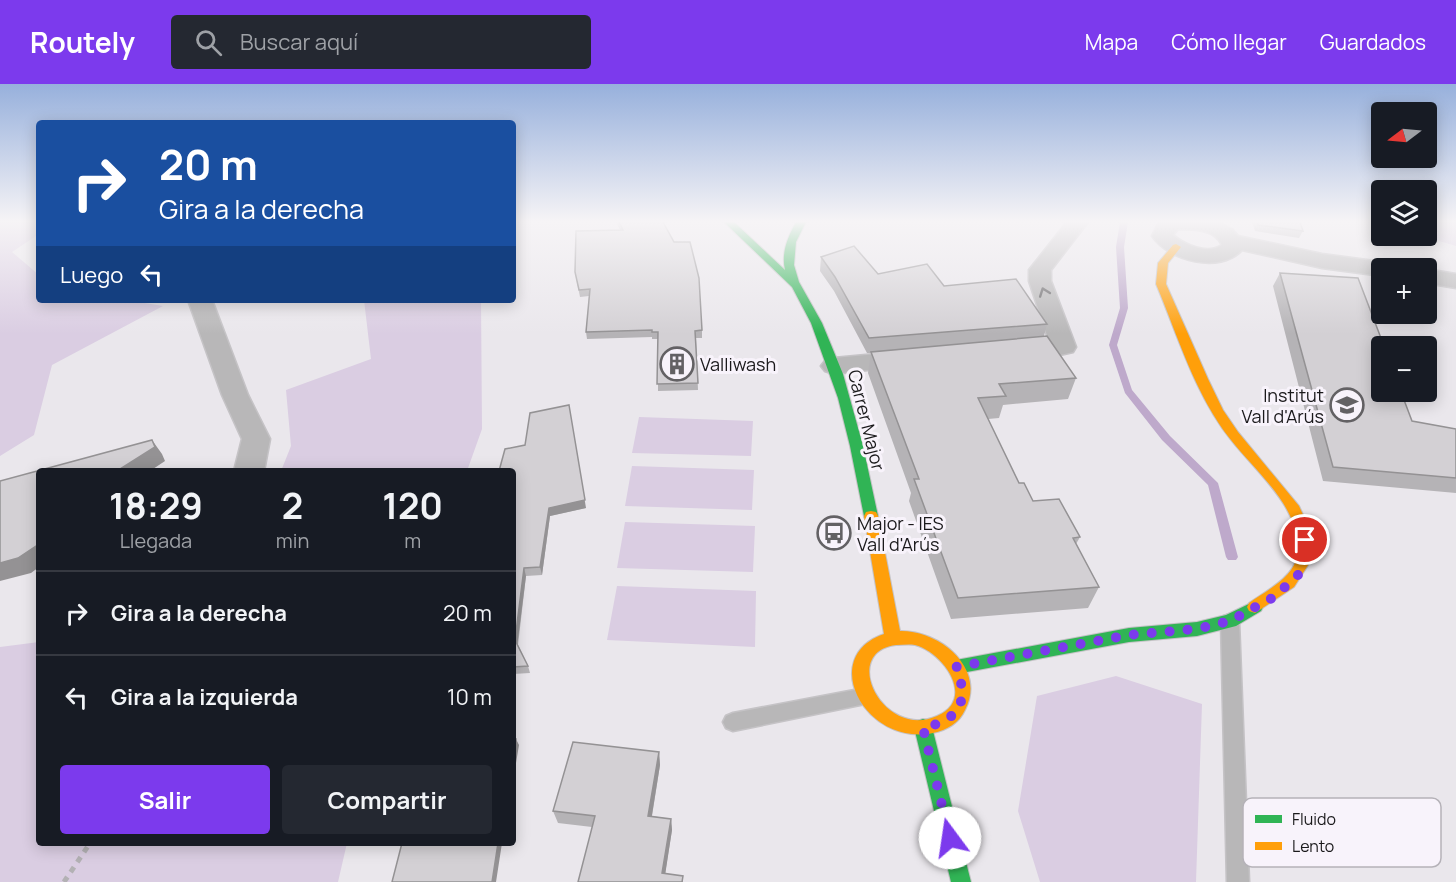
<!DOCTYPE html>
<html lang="es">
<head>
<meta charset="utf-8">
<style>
  body { margin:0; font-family:Manrope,sans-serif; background:#242831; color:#f1f3f6; height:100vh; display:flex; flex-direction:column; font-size:22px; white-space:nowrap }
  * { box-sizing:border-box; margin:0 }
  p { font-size:20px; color:#9ea1a6 }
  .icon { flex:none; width:33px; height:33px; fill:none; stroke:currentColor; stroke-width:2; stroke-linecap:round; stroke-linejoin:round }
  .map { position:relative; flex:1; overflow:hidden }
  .details { position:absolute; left:36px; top:384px; width:480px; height:378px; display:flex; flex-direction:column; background:#171b24; border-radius:6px; box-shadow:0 3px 15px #0003 }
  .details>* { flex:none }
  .top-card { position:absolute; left:36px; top:36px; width:480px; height:183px; border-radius:6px; box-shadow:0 3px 15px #0003; background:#1a4fa0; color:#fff; overflow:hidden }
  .needle { width:39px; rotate:254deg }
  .controls { position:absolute; left:1371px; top:18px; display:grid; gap:12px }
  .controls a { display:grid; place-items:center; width:66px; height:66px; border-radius:6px; background:#171b24; box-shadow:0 3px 15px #0003; font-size:30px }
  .pin { position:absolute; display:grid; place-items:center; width:51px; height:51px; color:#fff; margin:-26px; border:3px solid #fff; border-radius:50%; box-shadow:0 2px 6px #0007 }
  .me { position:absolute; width:66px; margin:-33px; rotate:346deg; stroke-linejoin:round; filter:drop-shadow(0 0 4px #0008) }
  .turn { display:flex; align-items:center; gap:21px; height:126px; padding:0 24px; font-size:27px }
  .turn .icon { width:78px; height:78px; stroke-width:2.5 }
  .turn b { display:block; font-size:42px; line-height:51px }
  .then { display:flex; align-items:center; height:57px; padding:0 24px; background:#0003; gap:12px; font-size:22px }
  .eta { display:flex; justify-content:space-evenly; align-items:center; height:102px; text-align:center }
  .eta b { font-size:36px; font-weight:700; line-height:42px }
  .action { display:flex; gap:12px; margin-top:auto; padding:12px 24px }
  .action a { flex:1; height:69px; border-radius:6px; background:#7c3aed; color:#fff; font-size:24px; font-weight:700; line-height:69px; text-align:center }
  .action a+a { background:#242831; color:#f1f3f6 }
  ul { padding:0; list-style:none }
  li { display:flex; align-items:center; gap:18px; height:84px; padding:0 24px; border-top:2px solid #363941 }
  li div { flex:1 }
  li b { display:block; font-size:22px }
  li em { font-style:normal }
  header { display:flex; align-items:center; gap:36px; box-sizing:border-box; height:84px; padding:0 30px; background:#7c3aed; color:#fff }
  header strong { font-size:28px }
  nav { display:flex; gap:33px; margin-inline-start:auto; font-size:21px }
  .search { width:420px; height:54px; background:#242831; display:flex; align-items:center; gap:15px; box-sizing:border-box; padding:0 21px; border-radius:6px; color:#9ea1a6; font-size:22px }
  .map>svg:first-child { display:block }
  .green { fill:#dacde2 }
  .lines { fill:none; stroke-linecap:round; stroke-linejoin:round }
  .stream { fill:#bea9cb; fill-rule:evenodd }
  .lane-casing { stroke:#c5c3c6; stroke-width:3 }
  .street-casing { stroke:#c5c3c6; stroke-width:3 }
  .fast-casing { stroke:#c5c3c6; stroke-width:2 }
  .slow-casing { stroke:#c5c3c6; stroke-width:2 }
  .path { stroke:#b3b1b4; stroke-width:5; stroke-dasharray:6 6; stroke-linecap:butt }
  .lane { fill:#b8b7b8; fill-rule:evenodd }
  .street { fill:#b8b7b8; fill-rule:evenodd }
  .fast { fill:#30b455; fill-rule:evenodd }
  .slow { fill:#ff9f0a; fill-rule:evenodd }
  .wall { fill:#b5b3b6 }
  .shaded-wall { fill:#949294 }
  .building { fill:#d3d0d4; stroke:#949294; stroke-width:1.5 }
  .oneway { stroke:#69686a }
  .route { stroke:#7c3aed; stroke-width:10; stroke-dasharray:0 18 }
  .labels { text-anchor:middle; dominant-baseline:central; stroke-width:6; stroke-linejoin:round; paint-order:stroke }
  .poi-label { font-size:18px; fill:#1a191b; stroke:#f8f3fb; text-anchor:start }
  .street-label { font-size:18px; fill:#1a191b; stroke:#f8f3fb }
  .key { fill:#f8f3fb; stroke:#b5b2b8; stroke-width:1.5 }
  .key-label { font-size:16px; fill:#1a191b }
</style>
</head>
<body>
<header>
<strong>Routely</strong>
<div class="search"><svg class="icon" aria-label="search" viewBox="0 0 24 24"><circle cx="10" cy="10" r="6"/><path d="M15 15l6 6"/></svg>Buscar aquí</div>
<nav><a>Mapa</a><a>Cómo llegar</a><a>Guardados</a></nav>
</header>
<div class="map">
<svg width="1456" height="798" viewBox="0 0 1456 798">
  <rect width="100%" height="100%" fill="#eae7ec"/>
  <path class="green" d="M0,138H39V150L12,168L39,191V216H126L163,222L52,281L34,351L0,372Z
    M1427,138H1456V162L1422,152H1426Z
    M364,216H481L482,345L467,387H281L291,362L286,306L371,275Z
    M639,333L753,337L751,372L632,369Z
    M632,382L754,386L752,426L625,422Z
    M625,438L755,442L753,488L617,484Z
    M617,502L756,507L755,563L607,556Z
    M39,558V759H347L338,798H0V563Z
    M1116,592L1202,620L1196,798H1040L1018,727L1037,612Z"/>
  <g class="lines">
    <path class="stream" d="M1120,138H1128L1124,163L1128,224L1117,261L1132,306L1170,352L1218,399L1238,473L1236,476H1228L1226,473L1208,401L1162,356L1125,309L1109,261L1120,224L1116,163Z"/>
    <defs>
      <path id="lane" d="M1230,530L1236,532L1239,537L1249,798H1227L1221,537L1224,532Z
        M865,604L872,606L874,612L872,618L865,620L733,647L726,644L723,638L726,632L733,629Z"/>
      <path id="street" d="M1067,138H1088L1051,186V197L1076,263L1073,268C1053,273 1025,277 1005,272L1001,267L1005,262L1049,257L1029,197V186Z
        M1217,138L1232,145L1238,152L1322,170L1382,178L1390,180L1393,184H1382V192L1322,184L1242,166C1220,190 1169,177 1152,152L1159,138ZM1178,145C1193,145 1215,145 1222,161C1207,171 1185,161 1173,151Z
        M1426,185L1456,190V204L1426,199Z
        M188,216H212L248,311L270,355L264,387H234L242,355L222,311Z
        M909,267L918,270L922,275L918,280L834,290L825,287L821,282L825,277L834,274Z"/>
      <path id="fast" d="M724,138H734L785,186C781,168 788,153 796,138H806L796,158L794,181L799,198L822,239L843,290L863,362L878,432L876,436H866L864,432L850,362L838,314L811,239L792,203Z
        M1255,517L1261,519L1263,523L1261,527L1236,542L1197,552L1129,558L956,590L950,588L948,583L950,578L956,576L1129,544L1197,538L1226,531Z
        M923,635L929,637L932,643L971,798H951L914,643L917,637Z"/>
      <path id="slow" d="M1176,160L1181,163L1168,179L1166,200L1208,295L1223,326L1238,348L1299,422L1312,450V475L1294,503L1255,529L1249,527L1247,523L1249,519C1266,507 1294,493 1297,472C1304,426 1256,388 1231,356C1195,311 1178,252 1156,200L1158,179L1173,161Z
        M871,427L876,428L878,432L900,547C939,546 987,584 965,626C959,639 947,646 933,649C866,663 817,573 884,550L864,432L866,428ZM896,561C902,561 909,560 915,561C943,568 977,615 937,632C883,656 839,568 896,561Z"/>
    </defs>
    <use href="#lane" class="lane-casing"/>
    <use href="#street" class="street-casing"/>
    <use href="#fast" class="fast-casing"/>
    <use href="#slow" class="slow-casing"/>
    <path class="path" d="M64,798L90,759"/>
    <use href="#lane" class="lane"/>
    <use href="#street" class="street"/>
    <use href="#fast" class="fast"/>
    <use href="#slow" class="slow"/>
  </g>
  <path class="wall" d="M616,138H663L702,246V254H696L698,306L658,307V255H652V253L587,255L586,248L589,212L580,213L575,188L620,146Z
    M1252,138H1300L1303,147L1299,154L1255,147Z
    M821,173L878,190L944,202L1047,240L1044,252L1076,294L1068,315L1003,321L999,334L988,335L1019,399L1033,417L1080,453L1076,460L1099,503L1088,524L951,535L909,417L911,409L868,289L871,269H867L834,207L820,187Z
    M1280,189L1412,337L1456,345V409L1323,397L1273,202Z
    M525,361L586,424L550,432L542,491L526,492L518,561L528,582L530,589L513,590V387Z
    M659,668L660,681L652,732L671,735L672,746L665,790L683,792V798H578L592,743L558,739L553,727Z"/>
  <path class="shaded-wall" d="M569,321L586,424L550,432L542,491L540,483L549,424Z
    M152,356L162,370L165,377L150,387H117Z
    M39,460V483L31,489L0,497V479Z
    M524,484L526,492L517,563L515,556Z
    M516,655L519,661L513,697V675Z
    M659,668L660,681L650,743L648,732Z
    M671,735L672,746L664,798L662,789Z
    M498,759H502L496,798H492Z"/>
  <path class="building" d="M619,138H663L674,158H690L699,194L702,246L695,247L698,299L657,300L658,248H652V246L586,248L590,205L579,206L575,188L576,147L623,146Z
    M1257,138H1300L1303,147L1258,141Z
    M854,162L878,190L927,180L944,202L1016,195L1047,240L869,254L835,193L821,173Z
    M1280,189L1358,194L1384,262H1382V308H1401L1412,337L1456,345V394L1333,383Z
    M1047,252L1076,294L999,300L1006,312L978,314L1019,399H1024L1033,417L1059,415L1080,453L1073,454L1099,503L958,514L914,395H919L871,268Z
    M569,321L585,416L549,424L540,483L524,484L515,556L528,582L513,583V387H499L505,365L525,361L530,329Z
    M152,356L155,363L117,387H39V460L18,474L0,479V397Z
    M513,655H516L513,675Z
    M573,658L659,668L648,732L671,735L662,789L683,792L682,798H578L595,732L553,727Z
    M402,759H498L492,798H392Z"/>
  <defs><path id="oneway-chevron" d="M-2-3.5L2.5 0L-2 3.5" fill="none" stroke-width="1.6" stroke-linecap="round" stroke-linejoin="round" transform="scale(1.5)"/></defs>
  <use class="oneway" href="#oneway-chevron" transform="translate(1044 208) rotate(-110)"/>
  <linearGradient id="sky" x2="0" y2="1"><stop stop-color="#97b0dc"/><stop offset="0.55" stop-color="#f6f4f6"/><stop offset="1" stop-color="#f6f4f6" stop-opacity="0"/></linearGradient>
  <rect width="1456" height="250" fill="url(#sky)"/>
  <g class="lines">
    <path class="route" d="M950,754L923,644C960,636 970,617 956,583L1129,551L1197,545L1230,537L1274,513L1298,491L1305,468V456"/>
  </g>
  <defs>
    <symbol id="building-ring" viewBox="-11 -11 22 22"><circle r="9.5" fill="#f8f3fb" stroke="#636164" stroke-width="1.5"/><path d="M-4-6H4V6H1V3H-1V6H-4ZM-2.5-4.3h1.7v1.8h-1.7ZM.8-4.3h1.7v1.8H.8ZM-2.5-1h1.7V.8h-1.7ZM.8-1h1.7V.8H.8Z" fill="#636164"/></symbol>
    <symbol id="school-ring" viewBox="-11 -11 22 22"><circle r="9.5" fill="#f8f3fb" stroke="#636164" stroke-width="1.5"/><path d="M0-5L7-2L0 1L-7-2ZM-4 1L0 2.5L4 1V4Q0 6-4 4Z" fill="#636164"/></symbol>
    <symbol id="bus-ring" viewBox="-11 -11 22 22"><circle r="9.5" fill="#f8f3fb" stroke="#636164" stroke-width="1.5"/><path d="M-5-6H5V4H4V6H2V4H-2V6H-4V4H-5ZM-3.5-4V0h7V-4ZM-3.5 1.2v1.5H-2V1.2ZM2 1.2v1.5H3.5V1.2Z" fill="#636164"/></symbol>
  </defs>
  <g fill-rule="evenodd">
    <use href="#building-ring" x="658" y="261" width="38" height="38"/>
    <use href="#school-ring" x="1328" y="302" width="38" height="38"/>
    <use href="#bus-ring" x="815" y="430" width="38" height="38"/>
  </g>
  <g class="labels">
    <g class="poi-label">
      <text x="700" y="280">Valliwash</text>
      <text x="1324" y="311" text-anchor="end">Institut<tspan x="1324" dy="21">Vall d'Arús</tspan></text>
      <text x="857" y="439">Major - IES<tspan x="857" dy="21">Vall d'Arús</tspan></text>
    </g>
    <g class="street-label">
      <text transform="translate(867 336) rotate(76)">Carrer Major</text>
    </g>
  </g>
  <rect x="1243" y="714" width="198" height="69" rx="9" class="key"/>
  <rect x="1255" y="731" width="27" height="8" fill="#30b455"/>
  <rect x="1255" y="758" width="27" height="8" fill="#ff9f0a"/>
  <g class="key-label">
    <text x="1292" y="741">Fluido</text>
    <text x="1292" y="768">Lento</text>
  </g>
</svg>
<div class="controls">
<a><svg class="needle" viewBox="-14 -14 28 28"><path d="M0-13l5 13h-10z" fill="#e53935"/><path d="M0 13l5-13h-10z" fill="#9ea1a6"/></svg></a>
<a><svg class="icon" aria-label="layers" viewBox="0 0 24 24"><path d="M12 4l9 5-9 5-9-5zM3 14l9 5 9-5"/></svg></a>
<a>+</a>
<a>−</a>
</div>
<div class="pin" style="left:1305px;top:456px;background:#d93025"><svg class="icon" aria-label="arrive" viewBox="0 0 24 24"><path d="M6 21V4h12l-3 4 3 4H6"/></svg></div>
<svg class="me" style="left:950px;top:754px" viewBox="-20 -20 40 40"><circle r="19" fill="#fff"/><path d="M0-13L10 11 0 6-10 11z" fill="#7c3aed"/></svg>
<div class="top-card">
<div class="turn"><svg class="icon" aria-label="right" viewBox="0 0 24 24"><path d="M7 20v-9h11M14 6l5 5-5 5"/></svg><div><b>20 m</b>Gira a la derecha</div></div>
<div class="then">Luego<svg class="icon" aria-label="left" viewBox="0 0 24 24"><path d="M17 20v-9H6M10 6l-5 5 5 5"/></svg></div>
</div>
<section class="details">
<div class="eta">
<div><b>18:29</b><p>Llegada</p></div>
<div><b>2</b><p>min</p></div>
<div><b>120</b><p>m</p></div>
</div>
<ul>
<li><svg class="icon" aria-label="right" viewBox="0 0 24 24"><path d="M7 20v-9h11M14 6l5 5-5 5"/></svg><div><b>Gira a la derecha</b></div><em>20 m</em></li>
<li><svg class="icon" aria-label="left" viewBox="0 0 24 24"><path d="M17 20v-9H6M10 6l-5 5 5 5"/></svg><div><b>Gira a la izquierda</b></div><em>10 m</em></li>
</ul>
<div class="action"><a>Salir</a><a>Compartir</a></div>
</section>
</div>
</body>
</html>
